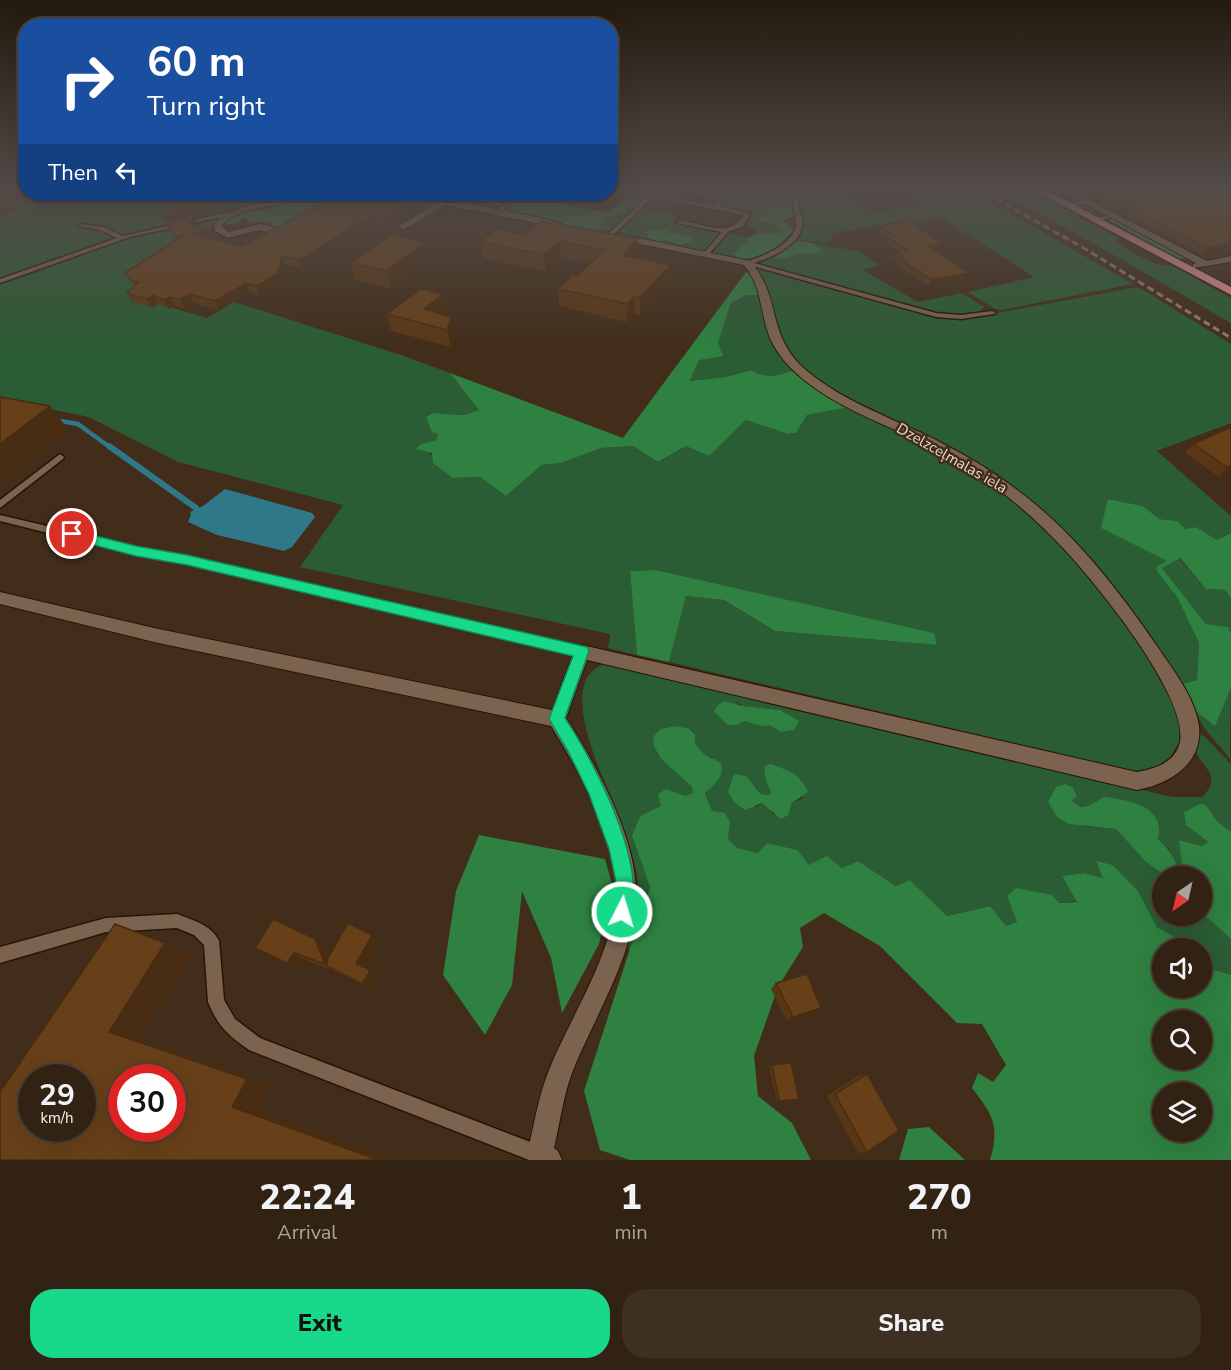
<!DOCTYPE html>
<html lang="en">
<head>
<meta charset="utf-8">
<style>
  body { margin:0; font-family:"Nunito Sans",sans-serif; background:#3d2f22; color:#f1f3f6; height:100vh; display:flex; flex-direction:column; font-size:22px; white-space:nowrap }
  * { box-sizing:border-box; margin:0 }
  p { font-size:20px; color:#a8a4a0 }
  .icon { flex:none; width:33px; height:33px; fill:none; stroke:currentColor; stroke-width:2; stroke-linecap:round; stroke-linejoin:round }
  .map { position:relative; height:1160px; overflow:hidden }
  .side { display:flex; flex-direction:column; background:#322214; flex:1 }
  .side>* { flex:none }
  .banner { position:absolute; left:18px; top:18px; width:600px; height:183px; border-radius:24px; box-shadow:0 6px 24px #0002,0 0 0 2px #4d3f34; background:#1a4fa0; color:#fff; overflow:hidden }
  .needle { width:39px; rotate:214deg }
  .controls { position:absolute; left:1152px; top:866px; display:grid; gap:12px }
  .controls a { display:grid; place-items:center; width:60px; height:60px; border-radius:50%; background:#322214; box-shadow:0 6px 24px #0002,0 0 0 2px #4d3f34; font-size:30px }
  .speed { position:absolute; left:18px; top:1064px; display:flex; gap:12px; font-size:30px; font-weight:700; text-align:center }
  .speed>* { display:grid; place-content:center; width:78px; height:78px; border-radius:50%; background:#322214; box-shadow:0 6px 24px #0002,0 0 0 2px #4d3f34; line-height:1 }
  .speed small { font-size:15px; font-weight:400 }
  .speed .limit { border:9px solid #d22; background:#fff; color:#111 }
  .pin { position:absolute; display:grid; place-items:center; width:51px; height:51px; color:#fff; margin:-26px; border:3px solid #fff; border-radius:50%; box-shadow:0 2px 6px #0007 }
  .me { position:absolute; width:66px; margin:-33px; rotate:5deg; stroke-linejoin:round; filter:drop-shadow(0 0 4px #0008) }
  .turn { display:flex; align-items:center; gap:21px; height:126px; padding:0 30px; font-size:27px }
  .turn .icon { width:78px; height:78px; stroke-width:2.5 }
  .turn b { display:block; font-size:42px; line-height:51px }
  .then { display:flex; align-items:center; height:57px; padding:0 30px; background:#0003; gap:12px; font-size:22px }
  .eta { display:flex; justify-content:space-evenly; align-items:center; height:102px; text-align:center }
  .eta b { font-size:36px; font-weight:800; line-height:42px }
  .button { display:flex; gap:12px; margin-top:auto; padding:12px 30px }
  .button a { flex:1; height:69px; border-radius:24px; background:#18d989; color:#111; font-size:24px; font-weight:800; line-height:69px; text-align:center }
  .button a+a { background:#3d2f22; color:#f1f3f6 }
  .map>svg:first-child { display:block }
  .green { fill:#2a5d34; fill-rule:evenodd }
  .forest { fill:#2e8140; fill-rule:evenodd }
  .water { fill:#2e7889 }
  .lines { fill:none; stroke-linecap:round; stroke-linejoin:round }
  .stream-far2 { stroke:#2e7889; stroke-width:4 }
  .stream-far1 { stroke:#2e7889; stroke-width:4.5 }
  .stream { stroke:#2e7889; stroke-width:6 }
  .lane-casing { stroke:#281503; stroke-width:3 }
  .street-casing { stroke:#281503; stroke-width:2 }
  .highway-casing { stroke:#281503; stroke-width:2 }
  .lane { fill:#7b634f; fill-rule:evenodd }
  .street { fill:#7b634f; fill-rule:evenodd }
  .highway { fill:#e18d8f; fill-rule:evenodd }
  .rail { stroke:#907e6f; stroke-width:3; stroke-dasharray:7 4; stroke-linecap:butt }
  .wall { fill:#593716 }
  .shaded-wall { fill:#482d12 }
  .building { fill:#674019; stroke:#482d12; stroke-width:1.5; fill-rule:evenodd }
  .route { fill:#18d989; stroke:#108d59; stroke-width:1.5 }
  .labels { text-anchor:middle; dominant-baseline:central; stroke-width:5; stroke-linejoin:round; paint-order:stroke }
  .street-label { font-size:15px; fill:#e6d9cd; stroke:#422d1a }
</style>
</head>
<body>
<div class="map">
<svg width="1231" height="1160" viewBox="0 0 1231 1160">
  <rect width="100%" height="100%" fill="#422d1a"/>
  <path class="green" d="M652,188H832L808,194L794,201L793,208L775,205L768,209L767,214L761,216L768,223L783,228L782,233L755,234L758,229L745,226L754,212L723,206L722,200C705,185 687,191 668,196C663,197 654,194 649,193Z
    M902,188H966L1133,284L1001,310L993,308L968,292L1034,277L944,219L896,222L834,233L830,236L832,240L825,243L795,239L803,224L799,204L809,196L836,190L876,214L925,201Z
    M990,188H1025L1118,238L1115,241C1130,249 1153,269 1171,265L1231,298V323L1093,243Z
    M628,193L636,198L645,197L612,232L592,230H598L603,221L625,212L622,206L632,204L628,198H624Z
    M0,194L66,207L88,196H102L104,194H298L229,212L202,234L243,246L149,301L207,318L234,302L401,355L450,373L480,410L464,415L431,413L426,417L438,434L436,440L421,444L453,478L480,477L506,496L542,465L561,463L601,448L633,446L658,462L686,446L709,456L746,420L788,434L796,433L807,415L850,407L932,447L983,477L1036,519L1102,591L1140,644L1177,711L1182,727L1180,741L1170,757L1156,767L1135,771L669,662L686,596L724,600L775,631L937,645L933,633L656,570L630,571L637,655L608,648L610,634L300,567L343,505L178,462L89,417L0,399Z
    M641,208L679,215L673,222L720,232L705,250L700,251L662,244L661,240C667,240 679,244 686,245L689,238L674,233H668L665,230L647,231L646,235L651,242L626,237L621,231L616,234Z
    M727,233L747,237L748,242L735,251L734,256L737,258L713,253Z
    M814,243L861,252L879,265L863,270L918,302L962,293L984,307L979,312L970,314L930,312L758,265L774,256L788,257L821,247Z
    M756,267L925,314L952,318L980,316L1138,287L1231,344V423L1157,451L1231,516V534L1229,533L1217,540L1196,527L1185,529L1178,521L1158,519L1143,506L1108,499L1168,561L1156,567L1158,573L1177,597L1199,643L1197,680L1178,685L1042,513L873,409L841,395L812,376L791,358L776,330L765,281Z
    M746,295H762C768,327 772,344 792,371C776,376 766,379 751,370L726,377L690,381L699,360L718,343L731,303Z
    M1179,558L1206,589L1225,590L1231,598V633L1228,627L1206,624L1162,568Z
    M604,664L638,670L1172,797H1203C1224,771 1199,769 1195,747C1194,743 1196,737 1197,732L1205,737L1231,764V832L1217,821L1206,805L1186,825L1208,842L1202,846L1180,840L1182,864L1187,876H1175L1178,874L1169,849L1158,839L1093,806C1085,807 1077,808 1072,800L1077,795L1073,788L1056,787L1048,802L1082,826L1116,829L1145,861L1165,876H1162V915H1202V913L1231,939V975L1219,971H1202V948H1181L1173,936L1157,927L1138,891L1113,865L1096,862L1104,878L1084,873L1062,876L1078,901L1059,903L1007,896L1018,922L1006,926L989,906L947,916L910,880L896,886L858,861L842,868L809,865L798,850L767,843L758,853L737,848L728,839L730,823L712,811L705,793L708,789L713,758L704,754L695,743L661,759L692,787L693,793L640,816L632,834L650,887L629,952C624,925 642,902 637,876C633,855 626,834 618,814C606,782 553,682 604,664ZM736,702L743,706L780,710L794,730L780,732L770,725L744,721ZM770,764L803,798L792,803L788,815L773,814L768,806L762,803L755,808V785L761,794L769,795L771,792L766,782L764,766Z
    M1231,688L1230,753L1231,760L1205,729L1192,708L1215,725Z"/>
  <path class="forest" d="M309,194H340L277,228L272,227L271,222H250L245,217L235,224L220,225L228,218L238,216V213L269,209L274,204L291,201Z
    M416,194H513L500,205C472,200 444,199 416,194Z
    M518,195L609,213L624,198H631L634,203L623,205L628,210L603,221L601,229L592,230L525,216L504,209Z
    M772,206H786L793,208L794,216L783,221L795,229C777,247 764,262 737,258L733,253L747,242L745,240L755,234L781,233V227L760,220L759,218L767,214L766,211Z
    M1106,219H1115L1188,258L1180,259Z
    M653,229L668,230V233H674L692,238L693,241L683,245L665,240L662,244L651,242L645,232Z
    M799,241L813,243L823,250C815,258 808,252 799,254C790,256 783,260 774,258L791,242Z
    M746,272L756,279L762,295H746L731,303L718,343L723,356L699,360L690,381L726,377L751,370C766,379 776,376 792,371L814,388L850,407L807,415L796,433L788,434L746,420L709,456L686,446L658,462L633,446L601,448L561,463L542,465L506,496L480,477L453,478L433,463L432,453L416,449L421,444L436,440L438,434L432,432L426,417L432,413L464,415L479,410L450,373L623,438Z
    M1108,499L1143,506L1159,519L1178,521L1185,529L1196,527L1217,540L1230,533L1231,534V598L1225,590L1206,589L1180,558L1162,568L1206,624L1228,627L1231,633V688L1215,726L1192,708L1178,685L1197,680L1199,643L1177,597L1158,573L1156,567L1167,561L1101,528Z
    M656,570L934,633L937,645L775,631L724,600L686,596L669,662L637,655L630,571Z
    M724,701L743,706L780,710L799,721L794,730L780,732L770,725L762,726L744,721L737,725H728L714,712L717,706Z
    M676,726L689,729L695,735V743L704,754L721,763C725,778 714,784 705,793L712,811L725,813L730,823L728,839L737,848L758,853L767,843L798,850L809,865L827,856L842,868L858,861L896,886L910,880L947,916L990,906L1006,926L1017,922L1007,896L1016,888L1052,895L1059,903L1077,902L1062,876L1084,873L1103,878L1096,861L1113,865L1138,891L1157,927L1173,936L1181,948H1162V987H1202V971H1219L1231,975V1160H990C1000,1126 993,1115 972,1088L978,1073L993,1082L1006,1065L982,1024L957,1023L880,946L824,913L800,928L803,947L778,987L754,1056L758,1096L792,1123L811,1160H630L600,1150L584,1091L650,887L632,835L640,816L661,806L658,794L666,789L685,796L693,793L692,787L661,759L653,744L654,736L661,729ZM1162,1020H1202V1059H1162ZM1162,1092H1202V1131H1162Z
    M770,764C788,770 801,774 808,792L792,803L788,815L781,819L762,803L745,810L735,803L728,792L734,774L746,776L761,794L769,795L771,792L766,782L764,766Z
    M1065,784L1073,788L1077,796L1072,800C1082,814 1093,803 1104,797C1129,800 1166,806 1158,839C1169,849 1177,859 1178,874L1165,876L1145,861L1116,829L1069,824L1058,818L1048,802L1056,787Z
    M1200,804L1206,805L1217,821L1231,832V939L1202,913V876H1187L1182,864L1179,840L1202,846L1208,842L1186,825L1184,812Z
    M479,835L605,859L612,884L599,944L562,1013L551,958L522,891L512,985L485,1035L443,975L456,891Z
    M929,1127L965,1160H899L908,1129Z"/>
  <path class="water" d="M225,489L312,513L315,517L292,547L284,551L217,535L188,522L191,515L190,512L203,506Z"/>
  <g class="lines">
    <path class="stream-far2" d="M1077,193L1097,191"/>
    <path class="stream-far1" d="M54,420L78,424L111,448"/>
    <path class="stream" d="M109,446L196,508"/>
    <defs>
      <path id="lane" d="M832,188H841L802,200L798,203C799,211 804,219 802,227C798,246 771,258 754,263L936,313L961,315L992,311L996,313L994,314L961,319L936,317L745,264V262C761,257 794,245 796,225C797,217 792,209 793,202L798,198Z
        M691,189L712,194L721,201V207L751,214L742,227L728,232L708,255L703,254L722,232L677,223V221C702,221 727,241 744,215L653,197L611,237L606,236L650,194L669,196L680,191ZM691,193L708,196L716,202L715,206L675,197L683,194Z
        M515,194H521L500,213H496V211Z
        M1088,200L1091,202L1090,203L1068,207L1065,205Z
        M238,210L240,211V213L130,237L0,283V279L117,238L100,230L79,226V224L103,227L123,236Z
        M1114,214L1117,216L1116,217L1094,221L1091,219Z
        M60,454L64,457L63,459L0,508V500Z
        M0,515L136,547L187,556L582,647L586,649L588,652L586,655L582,657L187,564L136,555L0,521Z
        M177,914C192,920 212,925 219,941L224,1000L235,1019L260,1038L546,1148L549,1154L547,1160H529L249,1050C227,1034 219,1028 208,1002L204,945L194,935L177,928L106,932L0,963V947L106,918Z"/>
      <path id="street" d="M1056,188H1066L1207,261L1231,256V262L1193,268V264L1196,263Z
        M297,194H308C282,210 244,202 221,226L229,232L259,224L278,228L287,223H293V227L279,234L259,230L228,238L215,231L214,224L220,218L241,208Z
        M397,194C412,192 553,218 564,225L560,228L446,205L403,230L399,227L400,225L437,203Z
        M619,234L750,261C783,298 765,336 807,371C841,399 883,415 922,433C955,449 987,467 1016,489C1073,531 1117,588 1157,646C1173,670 1195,697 1199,726C1203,764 1170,784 1137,790L587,660L566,718C596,765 634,833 636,889C639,948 593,1019 572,1073C563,1097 560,1123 554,1148L558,1151L562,1160H530L527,1154C534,1126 538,1097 549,1070C571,1015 615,952 616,891C616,836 579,771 551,726L154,642L0,604V592L154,628L552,710L574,652L576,647L582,645L1137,772C1153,769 1171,764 1178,748C1198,706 1093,580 1064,549C1043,527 1021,506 996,488C970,470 943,453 915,439C874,420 830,404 796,373C784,362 773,348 768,333C760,309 761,285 744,265L616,239V235Z"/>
      <path id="highway" d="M1030,188H1042L1231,287V295Z"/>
    </defs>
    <use href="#lane" class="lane-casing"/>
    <use href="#street" class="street-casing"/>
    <use href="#highway" class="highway-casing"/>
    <use href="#lane" class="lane"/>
    <use href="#street" class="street"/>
    <use href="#highway" class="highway"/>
    <path class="rail" d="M976,188L1082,247L1231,338"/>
  </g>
  <path class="wall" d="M0,188L96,194L77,205L0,200Z
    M1083,188H1148L1231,248L1203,254L1126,215L1128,210Z
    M182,194H254L248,196L228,200L223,197L207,215L195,217L198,224L197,225L212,230L215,238L213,239L242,246L404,205L406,213L387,227L373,224L303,269L286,265L281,282L260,295L249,292L219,310L194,303L185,309L175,306L169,309L158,304L152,308L132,302L127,293L134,286L125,273L177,239L167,224H166L163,219L160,213L176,210L169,204L166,198Z
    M881,227L942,244L940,249L935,250L968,273L965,279L929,286L897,265L898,261L893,257L895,251H899L886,243L888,238L880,232Z
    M524,235L638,239V256L636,258L671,265L670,282L640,315L634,314L627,322L559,306L558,289L577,276L590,264L561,257L546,272L483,258L480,242Z
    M426,242L429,259L390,288L355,280L350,263Z
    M447,311L442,314L455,333L451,347L391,331L387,314Z
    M1231,429V472L1219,477L1185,453L1193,444Z
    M379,941L364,968L370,970L377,976L370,989L332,970L303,959L297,969L255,948L324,945L328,957Z
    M776,983L814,1013L787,1021L771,989Z
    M772,1065L799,1099L777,1101L769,1067Z
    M867,1074V1152L858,1153L827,1096L858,1076Z"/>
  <path class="shaded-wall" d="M85,194H96L77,205L74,200Z
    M219,194H222L223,197L207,215L195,217L198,224L192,231L188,223L193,218L166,224L164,218Z
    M226,194H254L248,196L228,200Z
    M11,205L14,210L0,218V211Z
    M404,205L406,213L387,227L385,219Z
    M370,216L373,224L303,269L300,260Z
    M212,230L215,238L195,242L191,233Z
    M638,239V256L622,272L623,255Z
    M560,241L561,257L546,272L544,255Z
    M426,242L429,259L390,288L386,271Z
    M1231,243V248L1203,254L1207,248Z
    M942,244L940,249L927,251L929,246Z
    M282,256L286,265L281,282L260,295L257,286Z
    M671,265L670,282L640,315V297Z
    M968,273L965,279L929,286L932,280Z
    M246,283L249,292L219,310L215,301Z
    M190,294L194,303L185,309L180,299Z
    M443,294L447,311L428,326L424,309Z
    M153,295L158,304L152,308L147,299Z
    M634,296V314L627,322L628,304Z
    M170,297L175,306L169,309L164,300Z
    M451,317L455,333L451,347L447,330Z
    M50,406L69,430L0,485V444Z
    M1231,466V472L1219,477L1227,467Z
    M372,935L379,941L363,969L356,964Z
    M315,939L324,945L333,969L325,964Z
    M165,943L191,955L140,1040L271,1083L258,1110L395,1160H378L232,1107L109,1032Z
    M294,953L303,959L297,969L287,963Z
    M370,970L377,976L370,989L362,984Z
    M821,1008L814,1013L787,1021L793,1017Z"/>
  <path class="building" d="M0,188H26V194H85L74,200L0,195Z
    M1097,188H1148L1150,189L1161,188H1186L1191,190L1207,188H1231V243L1207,248L1129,210L1138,208Z
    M182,194H219L205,209L164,218L160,213L179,209L166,198Z
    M339,194H353L404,205L385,219L370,216L300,260L282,256L278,273L257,286L246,283L215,301L190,294L180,299L170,297L164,300L153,295L147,299L127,293L139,282L132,281L125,273L184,235L176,236L167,222L195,216L188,223L212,230L191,233L242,246Z
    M0,201L11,205L0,211Z
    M908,220L942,244L929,246L968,273L932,280L899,259L904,258L895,251L908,249L888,238L896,236L881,227Z
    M541,221L638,239L623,255L671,265L640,297L634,296L628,304L558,289L572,275L577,276L604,250L560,241L544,255L480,242L497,229L524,235Z
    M391,235L426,242L386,271L350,263Z
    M421,289L443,294L424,309L451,317L447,330L387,314Z
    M0,397L50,406L0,444Z
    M1229,428L1231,429V466L1227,467L1193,444Z
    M273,919L315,939L325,964L294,953L287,963L255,948Z
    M348,923L372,935L356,964L370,970L362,984L327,966V960Z
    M115,924L165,943L109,1032L247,1079L232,1107L378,1160H0V1092ZM32,1077H82V1128H32ZM122,1077H172V1128H122Z
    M807,974L821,1008L793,1017L776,983Z
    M791,1063L799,1099L779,1101L772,1065Z
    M867,1074L899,1131L867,1152L835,1094Z"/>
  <linearGradient id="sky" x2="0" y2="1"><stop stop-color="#24190e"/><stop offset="0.54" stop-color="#544c49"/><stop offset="1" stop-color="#544c49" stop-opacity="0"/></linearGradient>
  <rect width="1231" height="350" fill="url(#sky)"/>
  <path class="route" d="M72,530L136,546L187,555L587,647L589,651L565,718C594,761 650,868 629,919L622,922L616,919L613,912L616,892L615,877L609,849L589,794L569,753L549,719L573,656L187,565L136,556L67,538L65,534L67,531Z"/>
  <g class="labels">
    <g class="street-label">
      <text transform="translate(952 458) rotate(30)">Dzelzceļmalas iela</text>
    </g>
  </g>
</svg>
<div class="controls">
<a><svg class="needle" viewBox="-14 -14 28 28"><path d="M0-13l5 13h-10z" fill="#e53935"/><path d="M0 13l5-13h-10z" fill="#a8a4a0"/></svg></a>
<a><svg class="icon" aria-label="sound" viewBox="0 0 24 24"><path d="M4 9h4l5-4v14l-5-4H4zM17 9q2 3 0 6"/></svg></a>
<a><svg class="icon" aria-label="search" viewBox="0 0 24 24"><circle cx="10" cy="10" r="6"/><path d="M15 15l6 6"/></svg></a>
<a><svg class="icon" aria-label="layers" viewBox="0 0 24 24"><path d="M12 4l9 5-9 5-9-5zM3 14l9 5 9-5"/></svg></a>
</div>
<div class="speed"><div>29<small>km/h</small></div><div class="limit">30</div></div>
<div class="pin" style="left:72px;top:534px;background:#d93025"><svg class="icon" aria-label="arrive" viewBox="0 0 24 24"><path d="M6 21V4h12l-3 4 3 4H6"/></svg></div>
<svg class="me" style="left:622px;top:912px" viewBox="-20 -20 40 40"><circle r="17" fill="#18d989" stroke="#fff" stroke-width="3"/><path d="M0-11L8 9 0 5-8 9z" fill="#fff"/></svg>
<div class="banner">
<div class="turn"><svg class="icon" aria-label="right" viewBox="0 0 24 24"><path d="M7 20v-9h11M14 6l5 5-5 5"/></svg><div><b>60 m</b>Turn right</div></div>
<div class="then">Then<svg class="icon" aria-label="left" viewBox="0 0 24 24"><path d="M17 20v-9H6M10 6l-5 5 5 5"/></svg></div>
</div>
</div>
<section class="side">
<div class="eta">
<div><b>22:24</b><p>Arrival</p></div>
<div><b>1</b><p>min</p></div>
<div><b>270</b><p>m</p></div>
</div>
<div class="button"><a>Exit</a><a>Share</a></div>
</section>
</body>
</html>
